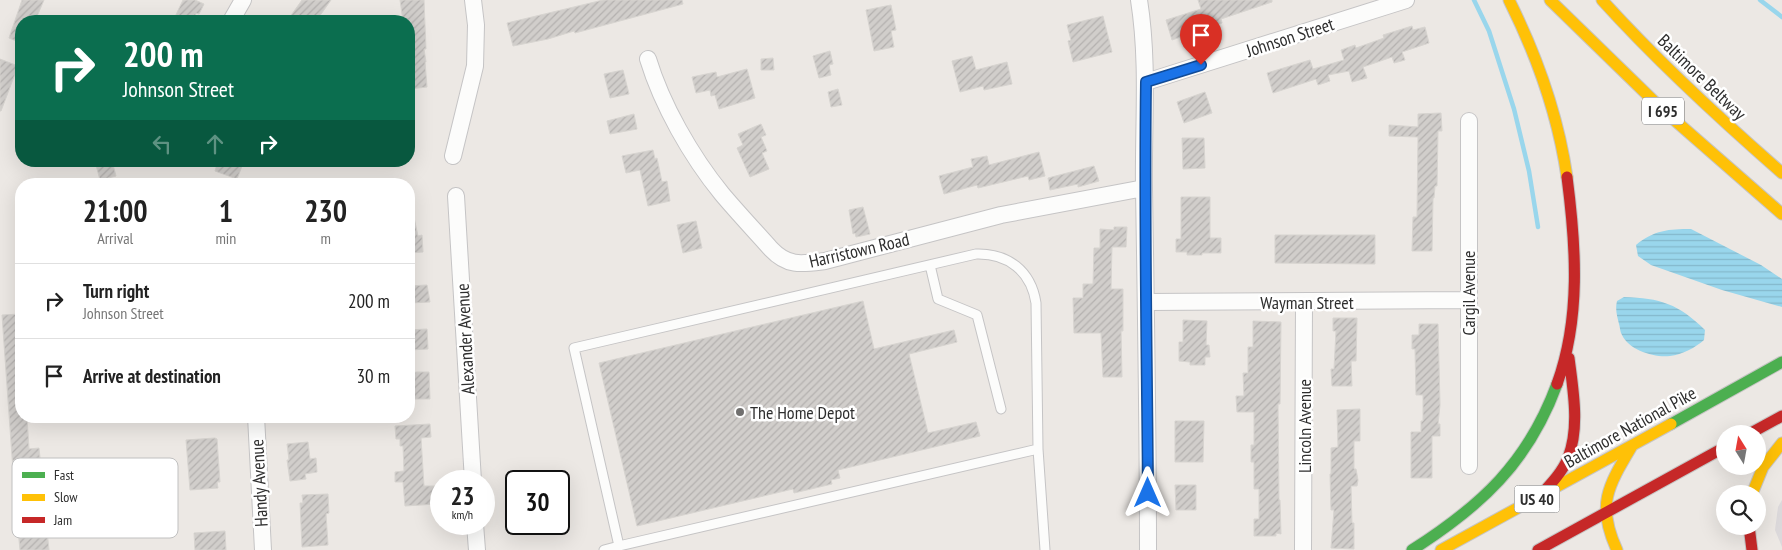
<!DOCTYPE html>
<html lang="en">
<head>
<meta charset="utf-8">
<style>
  body { margin:0; font-family:"PT Sans Narrow",sans-serif; background:#f2f2f2; color:#222; height:100vh; display:flex; flex-direction:column; font-size:19px; white-space:nowrap }
  * { box-sizing:border-box; margin:0 }
  p { font-size:16px; color:#767676 }
  .icon { flex:none; width:28px; height:28px; fill:none; stroke:currentColor; stroke-width:2; stroke-linecap:round; stroke-linejoin:round }
  .map { position:relative; flex:1; overflow:hidden }
  .panel { position:absolute; left:15px; top:178px; width:400px; height:245px; display:flex; flex-direction:column; background:#fff; border-radius:20px; box-shadow:0 5px 20px #0002 }
  .panel>* { flex:none }
  .banner { position:absolute; left:15px; top:15px; width:400px; height:152px; border-radius:20px; box-shadow:0 5px 20px #0002; background:#0b6e4f; color:#fff; overflow:hidden }
  .needle { width:32px; rotate:349deg }
  .fabs { position:absolute; left:1716px; top:425px; display:grid; gap:10px }
  .fabs a { display:grid; place-items:center; width:50px; height:50px; border-radius:50%; background:#fff; box-shadow:0 5px 20px #0002; font-size:25px }
  .speed { position:absolute; left:430px; top:470px; display:flex; gap:10px; font-size:25px; font-weight:700; text-align:center }
  .speed>* { display:grid; place-content:center; width:65px; height:65px; border-radius:50%; background:#fff; box-shadow:0 5px 20px #0002; line-height:1 }
  .speed small { font-size:12px; font-weight:400 }
  .speed .limit { border:2px solid #111; border-radius:8px; background:#fff; color:#111 }
  .pin { position:absolute; display:grid; place-items:center; width:42px; height:42px; color:#fff; margin:-51px -21px; border-radius:50% 50% 50% 0; rotate:-45deg; box-shadow:0 0 5px #0007 }
  .pin .icon { rotate:45deg }
  .me { position:absolute; width:55px; margin:-28px; rotate:0deg; stroke-linejoin:round; filter:drop-shadow(0 0 4px #0008) }
  .turn { display:flex; align-items:center; gap:18px; height:105px; padding:0 25px; font-size:22px }
  .turn .icon { width:65px; height:65px; stroke-width:2.5 }
  .turn b { display:block; font-size:35px; line-height:42px }
  .lanes { display:flex; align-items:center; height:48px; padding:0 25px; background:#0003; justify-content:center; gap:25px; direction:ltr }
  .lanes .off { opacity:.35 }
  .eta { display:flex; justify-content:space-evenly; align-items:center; height:85px; text-align:center }
  .eta b { font-size:30px; font-weight:700; line-height:35px }
  ul { padding:0; list-style:none }
  li { display:flex; align-items:center; gap:15px; height:75px; padding:0 25px; border-top:1px solid #e0e0e0 }
  li div { flex:1 }
  li b { display:block; font-size:19px }
  li em { font-style:normal }
  .map>svg:first-child { display:block }
  .industrial { fill:#dcd9db }
  .water { fill:url(#water-rules) }
  .lines { fill:none; stroke-linecap:round; stroke-linejoin:round }
  .stream { stroke:#99d6ec; stroke-width:4.5 }
  .building { fill:url(#building-hatch); stroke:#d7d4d0 }
  .lane-casing { stroke:#c5c4c5; stroke-width:11 }
  .street-casing { stroke:#c5c4c5; stroke-width:18 }
  .fast-casing { stroke:#c6c5c4; stroke-width:13 }
  .slow-casing { stroke:#c6c5c4; stroke-width:13 }
  .jam-casing { stroke:#c6c5c4; stroke-width:13 }
  .lane { stroke:#fcfcfb; stroke-width:9 }
  .street { stroke:#fcfcfb; stroke-width:16 }
  .fast { stroke:#4caf50; stroke-width:11 }
  .slow { stroke:#ffc107; stroke-width:11 }
  .jam { stroke:#c62828; stroke-width:11 }
  .route-casing { stroke:#114b97; stroke-width:12 }
  .route { stroke:#1a73e8; stroke-width:9 }
  .poi-dot { fill:#706f6e; stroke:#fff; stroke-width:2 }
  .labels { text-anchor:middle; dominant-baseline:central; stroke-width:5; stroke-linejoin:round; paint-order:stroke }
  .shield { fill:#fff; stroke:#6d6d6d; stroke-width:1 }
  .shield-label { font-size:16px; font-weight:bold; fill:#2e2e2e }
  .street-label { font-size:18px; fill:#2e2e2e; stroke:#fff }
  .poi-label { font-size:18px; fill:#2e2e2e; stroke:#fff; text-anchor:start }
  .key { fill:#fff; stroke:#c0c0c0; stroke-width:1 }
  .key-label { font-size:14px; fill:#2e2e2e }
</style>
</head>
<body>
<div class="map">
<svg width="1782" height="550" viewBox="0 0 1782 550">
  <defs>
    <pattern id="water-rules" width="6" height="5" patternUnits="userSpaceOnUse" patternTransform="scale(1.25)"><rect width="6" height="5" fill="#99d6ec"/><path d="M0 2.5h6" fill="none" stroke="#84b8cb"/></pattern>
    <pattern id="building-hatch" width="6" height="6" patternUnits="userSpaceOnUse" patternTransform="scale(1.25)"><rect width="6" height="6" fill="#d1cecb"/><path d="M-1 1l2-2M0 6l6-6M5 7l2-2" fill="none" stroke="#b4b1af"/></pattern>
  </defs>
  <rect width="100%" height="100%" fill="#ece8e4"/>
  <path class="industrial" d="M1782,500V547L1775,530L1778,507Z"/>
  <path class="water" d="M1691,229L1761,265L1782,279V307L1722,290L1651,265L1638,256L1636,245C1654,230 1669,229 1691,229Z
    M1624,297C1660,298 1679,304 1705,330L1704,340C1696,347 1682,355 1670,356C1654,358 1629,350 1622,335C1620,332 1620,327 1619,324C1617,316 1615,309 1617,301Z"/>
  <g class="lines">
    <path class="stream" d="M1474,0L1489,31L1514,109L1529,171L1538,227
      M1760,0L1782,17"/>
  </g>
  <path class="building" d="M22,0H44L35,21H21V43L9,38Z
    M183,0H195L204,4L199,14L196,13L193,21H173Z
    M302,0H331L319,17L317,16L313,21H287Z
    M400,0H424L426,49H424L426,62H425L427,87L409,89V21H403Z
    M603,0H682L683,4L575,33L574,31L548,39L513,46L507,23Z
    M1198,0H1272V2L1221,19L1222,23L1172,40L1166,20L1201,9Z
    M891,5L896,30L891,31L894,47L874,51L866,10Z
    M1103,16L1112,52L1073,62L1068,41L1071,40L1067,25Z
    M1412,26L1413,30L1425,27L1429,43L1402,52L1405,60L1394,63L1392,57L1363,67L1367,78L1352,82L1349,71L1328,75L1330,81L1318,85L1316,79L1273,93L1267,73L1310,60L1313,69L1344,60L1341,50L1355,45L1356,48L1384,38L1383,35Z
    M830,51L833,64L829,65L831,75L819,78L813,56Z
    M972,56L976,70L1007,62L1012,84L984,90L983,86L960,92L952,61Z
    M773,58L774,70H761V59Z
    M0,59L18,66L1,111H0Z
    M747,69L755,98L719,109L715,95L711,96L710,90L696,93L692,77L716,72L717,77Z
    M623,70L629,94L610,98L604,74Z
    M838,89L842,105L831,107L828,92Z
    M1205,92L1212,113L1184,123L1177,102Z
    M1441,113L1442,131H1438L1437,186H1435L1434,198H1433L1432,251H1412L1413,217H1417L1418,137L1389,136V125L1418,127V114Z
    M634,114L637,129L610,134L607,121Z
    M761,124L766,135L761,137L767,151L762,153L769,169L750,177L737,148L743,145L738,134Z
    M1182,138H1204L1205,168L1183,169Z
    M653,150L655,159L657,158L662,182L667,181L670,201L648,206L640,170L626,173L622,156Z
    M1039,152L1045,176L1029,180L1028,176L978,188L977,185L944,194L939,176L973,167L971,159L987,156L989,165Z
    M95,161H112L116,176L100,180Z
    M218,161H244L237,179L215,171Z
    M1094,166L1099,181L1078,187V184L1050,190L1048,178Z
    M1181,197H1210V238H1221V253H1202V255H1187V252H1176V239H1181Z
    M863,207L870,234L856,237L855,233L853,234L849,210Z
    M413,213L418,236L422,235L423,252L409,253V214Z
    M696,221L702,248L683,253L677,225Z
    M1114,227H1127L1126,247H1112L1111,289H1123V331H1121L1122,377H1103L1101,333H1074L1073,298H1083V284H1093L1094,248H1100V229L1114,230Z
    M1275,235H1375V264L1275,263Z
    M427,285L430,302L409,303V286Z
    M863,301L874,349L954,330L957,342L909,354L928,433L976,422L980,436L838,470L840,478L831,480L832,484L794,493L793,489L637,526L599,363Z
    M21,314V417H27L29,449L39,448L41,467L31,468L35,511L45,510L49,550H20L17,520L24,519L22,499H15L2,315Z
    M1333,318H1357L1356,361H1351L1352,386H1332L1331,369H1334L1336,331H1333Z
    M1183,320L1207,321L1206,345H1209L1210,357H1205V365H1190V362L1179,361V342H1183Z
    M1253,321L1281,322L1280,404H1278L1279,500H1280L1281,534L1276,533V536H1254V519H1259V489H1254V462H1251V445H1254V412H1237L1236,396H1244L1243,373H1248V347H1253Z
    M1419,324H1438L1440,405L1438,424H1440V436H1432V478H1411V432H1421V421H1423V395H1416L1415,349H1412V335H1419Z
    M427,329L428,349L409,350V330Z
    M417,372H429L430,399H411V373Z
    M1360,409V441H1354V469H1356L1358,480L1357,486H1351L1352,523H1354V549L1331,548L1334,510H1331L1330,474H1331V448L1338,447L1337,410Z
    M1175,421H1204L1203,462H1175Z
    M430,424L431,437L421,438L424,486H435L436,504L405,506L403,482H395V472L404,471L403,446H400V439H396L395,426Z
    M215,438L217,439L219,468L220,482H217L218,488L190,490L186,440Z
    M308,442L310,459L316,458L317,472L305,474L306,479L290,481L287,460H289L287,444Z
    M1175,485H1196V510H1176Z
    M328,494L329,513L326,514L328,545L302,547L300,503H303L302,495Z
    M225,531L226,550H195L194,533Z"/>
  <g class="lines">
    <defs>
      <path id="lane" d="M930,265L938,299L977,315L1001,409
        M1038,449L619,546L574,348L976,254C1008,253 1031,271 1036,303L1038,449L1045,550
        M604,550L619,546"/>
      <path id="street" d="M1139,0C1149,63 1143,126 1144,189C1146,310 1148,430 1148,550
        M231,21L243,0
        M648,59C662,105 691,156 722,194C738,213 755,231 771,249C788,267 802,264 825,261L1001,215L1144,188
        M1146,82L1406,0
        M1469,121V466
        M453,156L475,66L476,25L473,0
        M456,196L473,481
        M1147,302L1468,300
        M256,416L263,550
        M475,524L477,550
        M1303,550L1304,302"/>
      <path id="fast" d="M1671,424L1782,362
        M1412,550C1481,506 1528,463 1557,384"/>
      <path id="slow" d="M1509,0C1537,56 1558,115 1567,177
        M1550,0L1663,110L1782,214
        M1602,0C1658,62 1719,118 1782,173
        M1752,494L1763,467L1782,443
        M1441,550L1671,424
        M1617,550C1596,505 1608,486 1632,446"/>
      <path id="jam" d="M1557,384C1581,318 1576,246 1567,177
        M1749,434L1782,416
        M1538,498C1549,486 1562,473 1568,458C1580,427 1573,390 1569,358
        M1749,526L1752,550
        M1538,550L1725,447"/>
    </defs>
    <use href="#lane" class="lane-casing"/>
    <use href="#street" class="street-casing"/>
    <use href="#fast" class="fast-casing"/>
    <use href="#slow" class="slow-casing"/>
    <use href="#jam" class="jam-casing"/>
    <use href="#lane" class="lane"/>
    <use href="#street" class="street"/>
    <use href="#fast" class="fast"/>
    <use href="#slow" class="slow"/>
    <use href="#jam" class="jam"/>
  </g>
  <g class="lines">
    <defs>
      <path id="route" d="M1148,493C1147,356 1144,219 1146,82L1201,65"/>
    </defs>
    <use href="#route" class="route-casing"/>
    <use href="#route" class="route"/>
  </g>
  <circle class="poi-dot" cx="740" cy="412" r="5"/>
  <g class="labels">
    <g class="shield">
      <rect x="1642" y="97.5" width="42" height="27" rx="4"/>
      <rect x="1514.5" y="485.5" width="45" height="27" rx="4"/>
    </g>
    <g class="shield-label">
      <text x="1663" y="111">I 695</text>
      <text x="1537" y="499">US 40</text>
    </g>
    <g class="street-label">
      <text transform="translate(1290 37) rotate(-18)">Johnson Street</text>
      <text transform="translate(1702 77) rotate(44)">Baltimore Beltway</text>
      <text transform="translate(859 250) rotate(-13)">Harristown Road</text>
      <text transform="translate(1468 293) rotate(-90)">Cargil Avenue</text>
      <text x="1307" y="302">Wayman Street</text>
      <text transform="translate(465 339) rotate(-93)">Alexander Avenue</text>
      <text transform="translate(1304 426) rotate(-90)">Lincoln Avenue</text>
      <text transform="translate(1630 427) rotate(-29)">Baltimore National Pike</text>
      <text transform="translate(259 483) rotate(-93)">Handy Avenue</text>
    </g>
    <g class="poi-label">
      <text x="750" y="412">The Home Depot</text>
    </g>
  </g>
  <rect x="12" y="458" width="166" height="80" rx="8" class="key"/>
  <rect x="22" y="472" width="23" height="6" fill="#4caf50"/>
  <rect x="22" y="494" width="23" height="7" fill="#ffc107"/>
  <rect x="22" y="517" width="23" height="6" fill="#c62828"/>
  <g class="key-label">
    <text x="54" y="480">Fast</text>
    <text x="54" y="502">Slow</text>
    <text x="54" y="525">Jam</text>
  </g>
</svg>
<div class="fabs">
<a><svg class="needle" viewBox="-14 -14 28 28"><path d="M0-13l5 13h-10z" fill="#e53935"/><path d="M0 13l5-13h-10z" fill="#767676"/></svg></a>
<a><svg class="icon" aria-label="search" viewBox="0 0 24 24"><circle cx="10" cy="10" r="6"/><path d="M15 15l6 6"/></svg></a>
</div>
<div class="speed"><div>23<small>km/h</small></div><div class="limit">30</div></div>
<div class="pin" style="left:1201px;top:65px;background:#d93025"><svg class="icon" aria-label="arrive" viewBox="0 0 24 24"><path d="M6 21V4h12l-3 4 3 4H6"/></svg></div>
<svg class="me" style="left:1148px;top:493px" viewBox="-20 -20 40 40"><path d="M0-17L14 15 0 8-14 15z" fill="#1a73e8" stroke="#fff" stroke-width="4"/></svg>
<div class="banner">
<div class="turn"><svg class="icon" aria-label="right" viewBox="0 0 24 24"><path d="M7 20v-9h11M14 6l5 5-5 5"/></svg><div><b>200 m</b>Johnson Street</div></div>
<div class="lanes"><svg class="icon off" aria-label="left" viewBox="0 0 24 24"><path d="M17 20v-9H6M10 6l-5 5 5 5"/></svg><svg class="icon off" aria-label="ahead" viewBox="0 0 24 24"><path d="M12 20V5M6 11l6-6 6 6"/></svg><svg class="icon" aria-label="right" viewBox="0 0 24 24"><path d="M7 20v-9h11M14 6l5 5-5 5"/></svg></div>
</div>
<section class="panel">
<div class="eta">
<div><b>21:00</b><p>Arrival</p></div>
<div><b>1</b><p>min</p></div>
<div><b>230</b><p>m</p></div>
</div>
<ul>
<li><svg class="icon" aria-label="right" viewBox="0 0 24 24"><path d="M7 20v-9h11M14 6l5 5-5 5"/></svg><div><b>Turn right</b><p>Johnson Street</p></div><em>200 m</em></li>
<li><svg class="icon" aria-label="arrive" viewBox="0 0 24 24"><path d="M6 21V4h12l-3 4 3 4H6"/></svg><div><b>Arrive at destination</b></div><em>30 m</em></li>
</ul>
</section>
</div>
</body>
</html>
